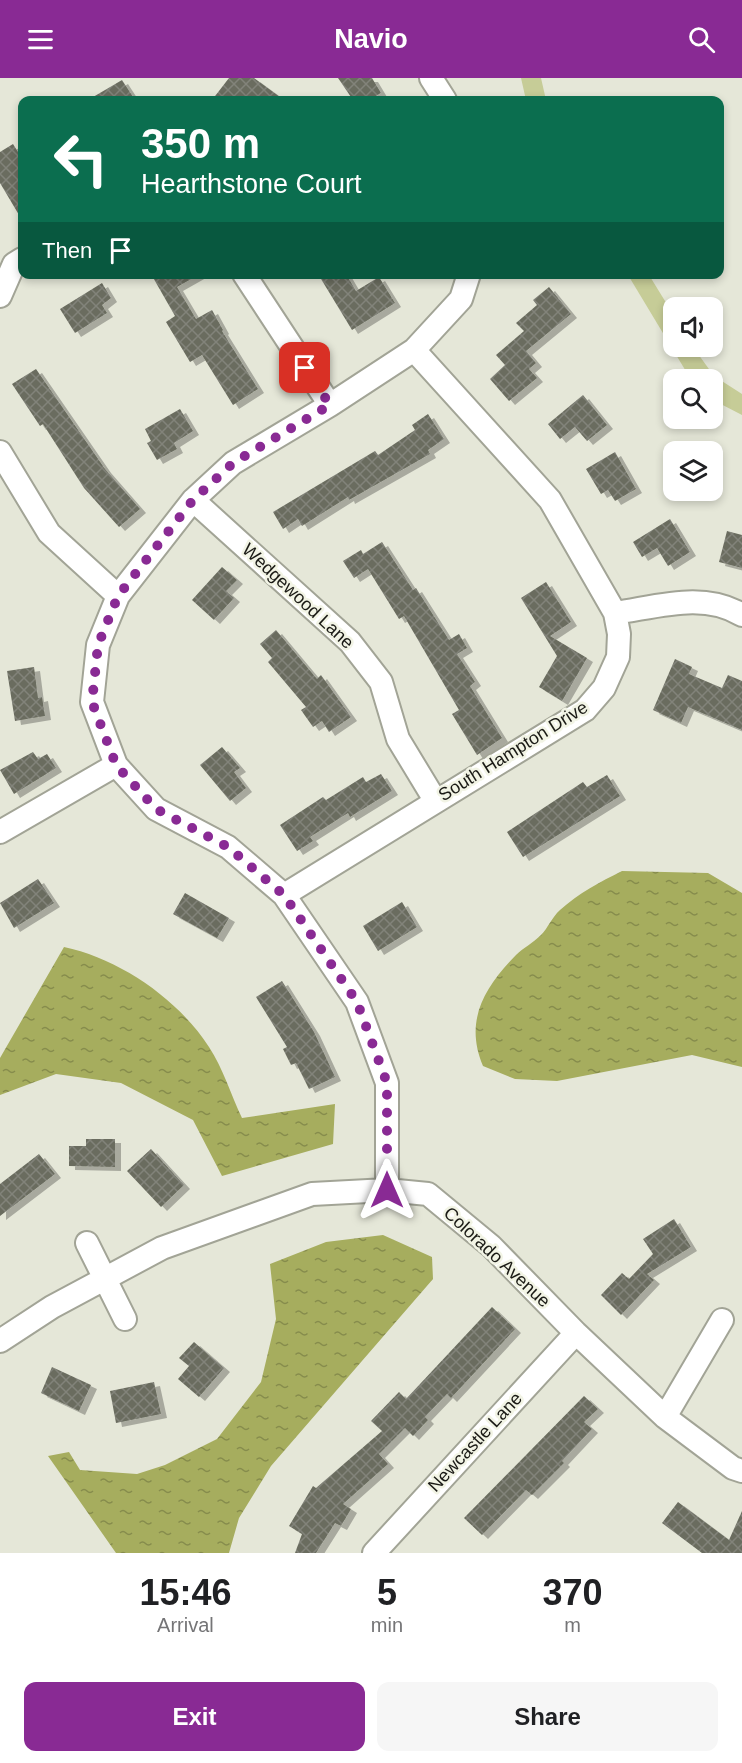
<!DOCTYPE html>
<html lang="en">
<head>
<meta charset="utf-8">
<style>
  body { margin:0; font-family:Helvetica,sans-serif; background:#f6f6f6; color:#202124; height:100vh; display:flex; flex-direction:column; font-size:22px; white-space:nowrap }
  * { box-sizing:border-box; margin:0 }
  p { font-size:20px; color:#757577 }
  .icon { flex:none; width:33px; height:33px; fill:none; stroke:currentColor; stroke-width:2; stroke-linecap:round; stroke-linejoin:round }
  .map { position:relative; height:1475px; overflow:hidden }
  .side { display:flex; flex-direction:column; background:#fff; flex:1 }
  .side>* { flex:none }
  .banner { position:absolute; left:18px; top:18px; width:706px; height:183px; border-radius:12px; box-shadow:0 3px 9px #0003; background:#0b6e4f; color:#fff; overflow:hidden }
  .tools { position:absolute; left:663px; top:219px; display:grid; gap:12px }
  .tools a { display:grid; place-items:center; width:60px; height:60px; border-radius:12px; background:#fff; box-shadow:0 3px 9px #0003; font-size:30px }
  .pin { position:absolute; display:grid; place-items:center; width:51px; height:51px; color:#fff; margin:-26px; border-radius:12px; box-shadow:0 3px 9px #0006 }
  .me { position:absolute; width:66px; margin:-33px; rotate:0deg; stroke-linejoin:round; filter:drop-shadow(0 0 4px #0008) }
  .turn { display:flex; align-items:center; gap:21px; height:126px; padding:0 24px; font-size:27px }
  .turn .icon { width:78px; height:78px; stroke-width:2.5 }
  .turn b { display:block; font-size:42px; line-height:51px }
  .then { display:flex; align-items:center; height:57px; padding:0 24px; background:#0003; gap:12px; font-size:22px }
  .eta { display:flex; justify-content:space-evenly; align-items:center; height:102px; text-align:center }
  .eta b { font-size:36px; font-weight:600; line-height:42px }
  .button { display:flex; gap:12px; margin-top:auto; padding:12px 24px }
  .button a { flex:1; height:69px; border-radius:12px; background:#892a94; color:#fff; font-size:24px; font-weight:600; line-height:69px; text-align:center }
  .button a+a { background:#f6f6f6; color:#202124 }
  header { display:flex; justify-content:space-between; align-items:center; height:78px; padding:0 24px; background:#892a94; color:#fff; font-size:27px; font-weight:600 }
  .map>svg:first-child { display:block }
  .pitch { fill:#c6cc97 }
  .water { fill:url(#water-ripples) }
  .building { fill:url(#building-cross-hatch); filter:url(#shadow) }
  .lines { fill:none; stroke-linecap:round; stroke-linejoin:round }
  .minor-casing { stroke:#a2a496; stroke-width:26 }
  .minor { stroke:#fff; stroke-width:22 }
  .route { stroke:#892a94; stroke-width:10; stroke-dasharray:0 18 }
  .labels { text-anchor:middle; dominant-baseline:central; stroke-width:5; stroke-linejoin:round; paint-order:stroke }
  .street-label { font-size:18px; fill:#1a1a15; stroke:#f2f4e5 }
</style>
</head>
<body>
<header><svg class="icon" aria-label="menu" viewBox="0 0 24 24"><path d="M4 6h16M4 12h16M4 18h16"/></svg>Navio<svg class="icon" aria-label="search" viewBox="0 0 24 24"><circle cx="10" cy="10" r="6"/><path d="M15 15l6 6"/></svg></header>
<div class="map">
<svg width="742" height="1475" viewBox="0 0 742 1475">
  <defs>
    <pattern id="water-ripples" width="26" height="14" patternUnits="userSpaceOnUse" patternTransform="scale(1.5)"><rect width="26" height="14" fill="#a6ad5e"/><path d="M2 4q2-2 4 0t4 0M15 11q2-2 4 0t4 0" fill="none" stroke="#868c4c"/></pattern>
    <pattern id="building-cross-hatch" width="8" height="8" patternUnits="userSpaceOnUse" patternTransform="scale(1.5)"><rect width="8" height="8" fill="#6a6c5f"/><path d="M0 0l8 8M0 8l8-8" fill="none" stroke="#82837a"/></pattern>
    <filter id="shadow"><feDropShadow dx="6" dy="4" stdDeviation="0" flood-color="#0004"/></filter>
  </defs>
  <rect width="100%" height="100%" fill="#e5e7d8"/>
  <path class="pitch" d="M521,0H541L546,22H526Z
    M628,197H649L673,236L674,268L693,269L714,298L742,316V337L713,322L712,302L690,300Z"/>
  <path class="water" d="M622,793L708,795L742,815V989L692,977L557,1003L515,1001L483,988C464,943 484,910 516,877C523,870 533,865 541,857C548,850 552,839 560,832C579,815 600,804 622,793Z
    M64,869C120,881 178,921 209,969C223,990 231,1017 242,1040L335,1026L333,1066L222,1098L193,1042L121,1005L56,996L0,1017V980Z
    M383,1157L432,1179L433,1201L271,1388L239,1440L229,1475H116L48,1378L69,1374L80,1392L137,1396L165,1387L217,1361L261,1304L276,1241L270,1186L326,1164Z"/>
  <path class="building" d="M229,0H254L284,22H212Z
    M338,0H372L381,15L369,22H353Z
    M122,2L135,22H88Z
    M13,66L18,74L22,71V142L0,105V74Z
    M151,196H200L177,209L196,241L212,232L223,252L222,253L258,311L233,327L202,277L190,284L166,244L175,238Z
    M318,196H346L356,213L379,199L395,225L352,252Z
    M102,205L111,220L102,227L107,235L75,255L60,231Z
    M549,209L571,236L526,273L536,285L529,291L537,300L509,323L490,301L505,287L496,277L524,253L516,245L537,227L533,222Z
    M36,291L105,391L140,431L119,449L84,410L43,346L40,348L12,306Z
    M583,317L607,347L587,363L575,349L560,361L548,346Z
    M180,331L193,353L174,365L177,371L157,382L147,365L151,363L145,351Z
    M428,336L444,361L428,372L430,376L349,422L348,419L302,448L298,441L283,451L273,434L375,373L378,377L415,352L412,347Z
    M615,374L636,411L615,423L608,412L601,416L586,391Z
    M670,441L690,474L668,488L657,470L642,479L633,464Z
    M727,453L742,457V490L719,484Z
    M382,464L413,512L416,510L449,562L459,556L467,570L457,576L475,604L470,608L502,660L477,677L452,636L459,632L404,538L399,541L368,491L354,500L343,483L361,472L363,476Z
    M222,489L237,502L226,513L234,520L214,542L192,522Z
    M546,504L571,544L550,558L587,580L562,623L539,609L557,578L521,520Z
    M276,552L317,601L321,597L351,639L329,654L322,643L313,649L301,632L306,629L268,584L272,580L260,566Z
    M675,581L692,589L689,596L722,610L728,597L742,603V652L688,629L681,645L653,632Z
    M34,589L38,620L42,619L45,638L15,643L7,593Z
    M222,669L240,690L234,694L246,710L230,723L200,687Z
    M33,674L38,681L47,676L56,690L14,716L0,692Z
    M381,696L392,713L350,739L348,735L310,759L313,763L297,773L280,747L323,719L326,722L363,699L366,704Z
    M607,697L620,718L523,779L507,754L583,704L587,709Z
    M38,801L54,825L14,850L0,825Z
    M185,815L229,840L217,860L173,836Z
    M402,824L417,849L378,873L363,848Z
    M282,903L314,954L335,999L309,1011L296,985L291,987L283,971L287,969L256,919Z
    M86,1061H115V1089L69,1088V1068H86Z
    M151,1071L184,1107L161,1129L127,1093Z
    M39,1076L55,1096L0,1138V1106Z
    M674,1141L691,1169L647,1196L654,1202L621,1237L601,1217L622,1195L629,1201L653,1176L643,1161Z
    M492,1229L515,1251L451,1320L447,1316L425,1339L428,1342L413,1358L405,1350L379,1376L388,1386L343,1426L351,1431L341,1448L335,1445L316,1475H295L302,1456L289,1448L313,1408L316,1410L382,1353L371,1343L399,1314L406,1321Z
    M194,1264L224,1290L199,1319L178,1301L189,1288L179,1280Z
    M52,1289L91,1307L79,1333L41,1315Z
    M154,1304L161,1336L116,1345L110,1313Z
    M584,1318L598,1331L584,1344L592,1351L562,1383L564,1385L532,1417L526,1412L482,1457L464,1440Z
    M678,1424L729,1462L742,1433V1475H702L662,1445Z"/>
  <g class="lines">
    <defs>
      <path id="minor" d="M431,0L445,22
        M244,196L330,327
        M0,218L14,186L22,181
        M0,374L49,455L118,518
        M193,422L350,564L381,604L398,661L435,722
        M615,535C657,529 704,513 742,537
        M0,754L116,687
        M284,817L585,632L604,610L618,579L619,556L615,535L550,422L414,272
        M387,1112V1005L357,924L284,817L228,769L156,731L116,687L92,624L98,567L118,518L193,422L233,385L330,327L414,272L461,221L469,196
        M87,1165L125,1241
        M0,1263L52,1229L162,1170L312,1116L387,1112L428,1116L491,1168L576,1255L665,1339L733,1390L742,1393
        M665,1339L722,1242
        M374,1475L576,1255"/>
    </defs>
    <use href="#minor" class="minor-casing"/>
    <use href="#minor" class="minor"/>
  </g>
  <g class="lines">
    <path class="route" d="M305,290L330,327L233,385L193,422L118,518L98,567L92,624L116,687L156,731L228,769L284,817L357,924L387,1005V1112"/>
  </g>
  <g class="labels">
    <g class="street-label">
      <text transform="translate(298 518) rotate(43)">Wedgewood Lane</text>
      <text transform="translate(513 673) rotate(-32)">South Hampton Drive</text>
      <text transform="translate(497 1179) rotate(43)">Colorado Avenue</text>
      <text transform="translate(475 1364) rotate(-47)">Newcastle Lane</text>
    </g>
  </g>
</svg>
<div class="tools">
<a><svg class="icon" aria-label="sound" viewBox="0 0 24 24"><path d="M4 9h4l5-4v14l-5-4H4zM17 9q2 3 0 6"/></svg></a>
<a><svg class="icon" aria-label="search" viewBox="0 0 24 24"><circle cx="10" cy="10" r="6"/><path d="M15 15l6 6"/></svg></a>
<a><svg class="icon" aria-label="layers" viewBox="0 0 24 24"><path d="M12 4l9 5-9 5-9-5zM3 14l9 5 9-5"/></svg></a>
</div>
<div class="pin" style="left:305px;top:290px;background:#d93025"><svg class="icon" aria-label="arrive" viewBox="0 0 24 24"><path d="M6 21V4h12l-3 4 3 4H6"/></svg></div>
<svg class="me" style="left:387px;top:1112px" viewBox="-20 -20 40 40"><path d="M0-17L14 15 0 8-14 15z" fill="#892a94" stroke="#fff" stroke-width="4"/></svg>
<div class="banner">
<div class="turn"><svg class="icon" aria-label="left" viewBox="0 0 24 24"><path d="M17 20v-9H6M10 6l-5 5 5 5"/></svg><div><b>350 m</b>Hearthstone Court</div></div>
<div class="then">Then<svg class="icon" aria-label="arrive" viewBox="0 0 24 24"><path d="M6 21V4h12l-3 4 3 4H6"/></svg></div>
</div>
</div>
<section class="side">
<div class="eta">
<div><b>15:46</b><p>Arrival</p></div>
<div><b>5</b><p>min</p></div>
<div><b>370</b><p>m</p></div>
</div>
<div class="button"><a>Exit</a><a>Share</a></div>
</section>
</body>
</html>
